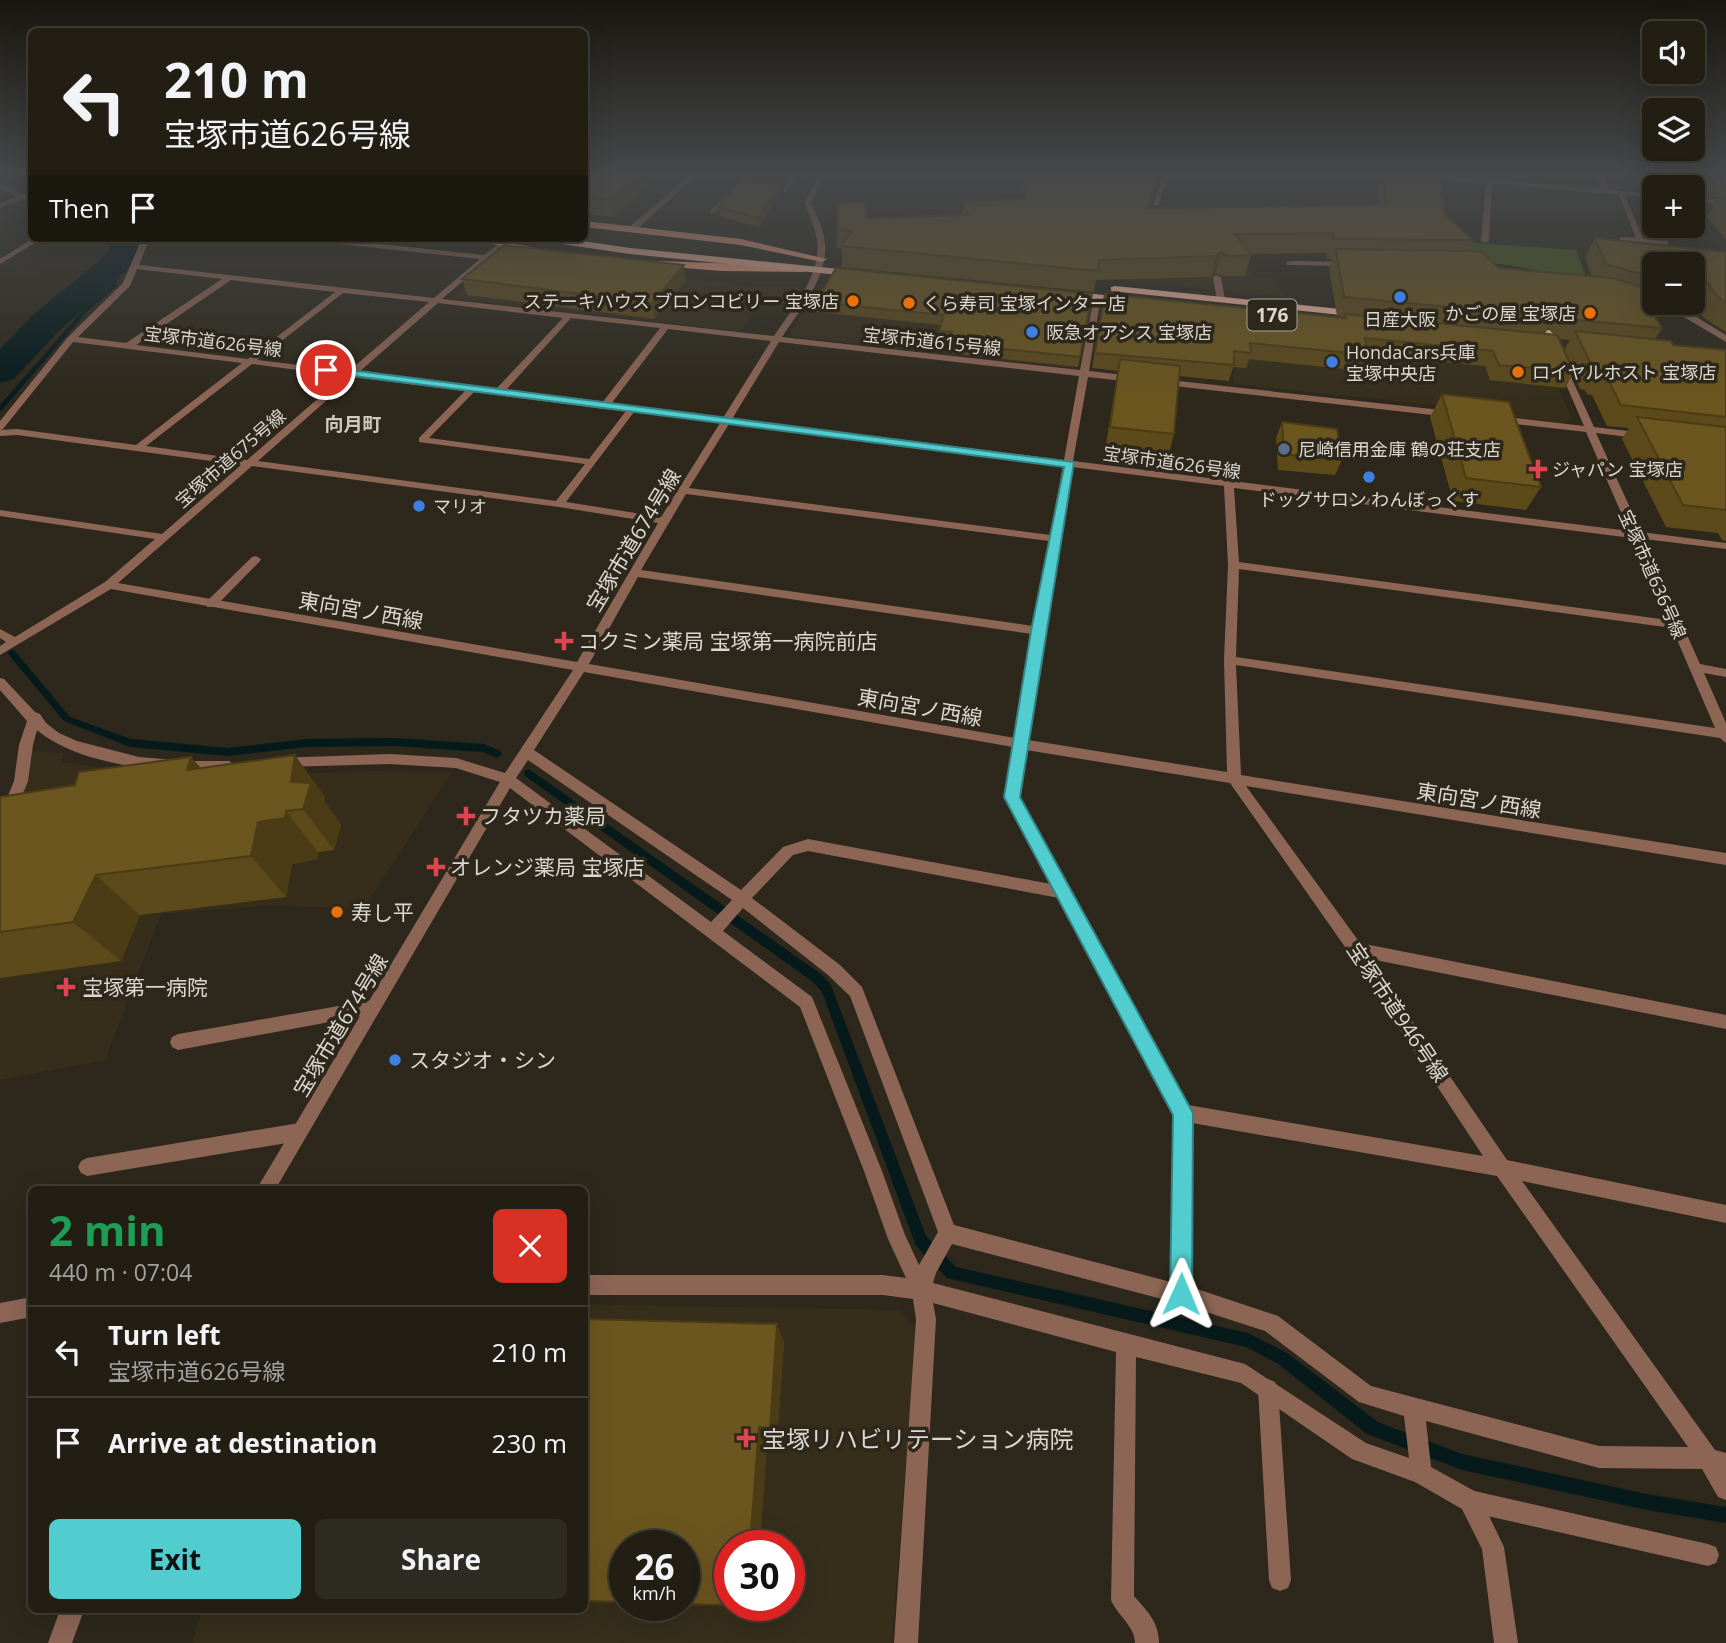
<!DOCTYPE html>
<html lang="en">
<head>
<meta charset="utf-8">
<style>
  body { margin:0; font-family:"Open Sans","Noto Sans JP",sans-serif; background:#2e2b22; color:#f1f3f6; height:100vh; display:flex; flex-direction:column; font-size:26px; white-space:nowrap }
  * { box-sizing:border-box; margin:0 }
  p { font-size:23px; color:#a2a2a0 }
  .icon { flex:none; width:38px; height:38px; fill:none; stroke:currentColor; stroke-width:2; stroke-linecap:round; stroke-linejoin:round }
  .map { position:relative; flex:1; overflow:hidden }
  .sheet { position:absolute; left:28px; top:1186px; width:560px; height:427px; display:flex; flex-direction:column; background:#221e14; border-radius:10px; box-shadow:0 7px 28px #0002,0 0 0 2px #3f3c34 }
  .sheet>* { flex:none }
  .top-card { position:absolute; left:28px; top:28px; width:560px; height:214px; border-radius:10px; box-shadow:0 7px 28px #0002,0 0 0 2px #3f3c34; background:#221e14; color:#f1f3f6; overflow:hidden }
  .fabs { position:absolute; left:1642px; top:21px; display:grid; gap:14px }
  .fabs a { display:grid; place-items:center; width:63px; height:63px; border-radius:10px; background:#221e14; box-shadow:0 7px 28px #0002,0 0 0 2px #3f3c34; font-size:35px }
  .speed { position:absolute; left:609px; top:1530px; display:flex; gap:14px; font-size:35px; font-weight:700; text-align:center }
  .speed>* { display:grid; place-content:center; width:91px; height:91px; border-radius:50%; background:#221e14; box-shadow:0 7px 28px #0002,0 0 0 2px #3f3c34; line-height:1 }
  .speed small { font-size:18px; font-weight:400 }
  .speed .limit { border:10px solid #d22; background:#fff; color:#111 }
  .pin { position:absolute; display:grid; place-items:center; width:60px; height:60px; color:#fff; margin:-30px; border:4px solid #fff; border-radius:50%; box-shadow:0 2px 7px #0007 }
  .me { position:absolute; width:77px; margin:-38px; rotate:1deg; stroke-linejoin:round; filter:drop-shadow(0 0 5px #0008) }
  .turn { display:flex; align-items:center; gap:24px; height:147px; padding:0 21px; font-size:32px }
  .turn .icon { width:91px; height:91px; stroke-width:2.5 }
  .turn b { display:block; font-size:49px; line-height:60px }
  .then { display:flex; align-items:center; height:66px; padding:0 21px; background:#0003; gap:14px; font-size:26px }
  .round { display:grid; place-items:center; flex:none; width:74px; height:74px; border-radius:10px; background:#2e2b22 }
  .head { display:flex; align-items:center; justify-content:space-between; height:119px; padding:0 21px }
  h1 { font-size:42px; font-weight:700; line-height:52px; color:#1e9e55 }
  .cta { display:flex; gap:14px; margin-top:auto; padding:14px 21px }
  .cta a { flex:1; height:80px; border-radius:10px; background:#52cdcf; color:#111; font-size:28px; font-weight:700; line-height:80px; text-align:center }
  .cta a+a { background:#2e2b22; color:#f1f3f6 }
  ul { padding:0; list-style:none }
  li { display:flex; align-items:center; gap:21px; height:91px; padding:0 21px; border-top:2px solid #3f3c34 }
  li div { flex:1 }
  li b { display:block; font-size:26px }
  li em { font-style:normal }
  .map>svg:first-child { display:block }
  .built { fill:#362e1b; fill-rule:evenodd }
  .green { fill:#465717 }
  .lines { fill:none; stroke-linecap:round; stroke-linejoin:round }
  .stream { fill:#061a1c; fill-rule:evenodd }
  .river { fill:#061a1c; fill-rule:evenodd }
  .service { fill:#8d6555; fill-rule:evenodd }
  .minor { fill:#8d6555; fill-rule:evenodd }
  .primary { fill:#f4a07f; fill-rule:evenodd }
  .trunk { fill:#f4b59c; fill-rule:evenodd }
  .wall { fill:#5d4a1b; fill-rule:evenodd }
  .shaded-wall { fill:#4c3c16 }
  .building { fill:#6c561f; stroke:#4c3c16; stroke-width:2 }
  .route { fill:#52cdcf; stroke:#358587; stroke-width:2 }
  .shop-dot { fill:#3f7fe0; stroke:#2d281b; stroke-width:2.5 }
  .food-dot { fill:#e8710a; stroke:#2d281b; stroke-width:2.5 }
  .service-dot { fill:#5c6f8a; stroke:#2d281b; stroke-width:2.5 }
  .health-dot { fill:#e0444e; stroke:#2d281b; stroke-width:2.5 }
  .labels { text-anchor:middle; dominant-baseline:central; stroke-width:7; stroke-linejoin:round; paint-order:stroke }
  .far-poi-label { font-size:18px; fill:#dbd8d0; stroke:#2d281b; text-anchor:start }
  .far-street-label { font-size:18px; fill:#dbd8d0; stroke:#2d281b }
  .shield { fill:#2d281b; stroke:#a7a39a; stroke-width:2 }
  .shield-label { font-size:19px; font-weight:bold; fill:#dbd8d0 }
  .far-neighbourhood-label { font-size:19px; font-weight:bold; fill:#d1cabb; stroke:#2d281b }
  .street-label { font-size:21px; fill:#dbd8d0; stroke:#2d281b }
  .poi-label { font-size:21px; fill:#dbd8d0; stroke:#2d281b; text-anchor:start }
  .near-poi-label { font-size:24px; fill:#dbd8d0; stroke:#2d281b; text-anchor:start }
</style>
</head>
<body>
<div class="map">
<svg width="1726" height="1643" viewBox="0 0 1726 1643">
  <rect width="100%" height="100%" fill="#2d281b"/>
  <path class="built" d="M1087,210L1232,254L1257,278L1272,277L1287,297L1127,281Z
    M498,255L759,287H800L787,308L759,305L742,331L457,299L453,295Z
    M821,284H849L1085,306L1071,368L795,337L790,334Z
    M1232,321L1543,353L1572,419L1565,423L1443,409L1442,406L1234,384Z
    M33,751L64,753L61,762L136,772L214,777L368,771L452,772L364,908L265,906L161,914L105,1060L0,1080V846L24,789Z
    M585,1304L900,1310L916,1330L892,1643H192L202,1610H584ZM625,1545H684V1605H625ZM730,1545H789V1605H730Z"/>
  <path class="green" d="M1464,242L1576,250L1589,285C1570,281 1553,274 1535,270C1513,265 1491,264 1469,258Z"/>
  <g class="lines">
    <path class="stream" d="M113,264L116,266L117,286L88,311L2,410L0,411V405L84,309L112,285L110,266Z
      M12,650L15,651L70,717L131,739L228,748L307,739L395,738L484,744L501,751L502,754L497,758L483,752L395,746L307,747L228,756L130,747L64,721L9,655L7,653L9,651Z
      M529,769L821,974L831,985L926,1236L956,1267L1248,1333L1287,1353L1378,1422L1462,1454L1647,1494L1726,1507V1523L1647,1510L1462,1470L1367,1434L1277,1363L1246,1347L947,1278L916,1246L822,992L813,982L525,776L524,773L525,770Z"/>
    <path class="river" d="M0,173L32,174V194L0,181Z
      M1636,173H1680L1683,177L1679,183L1669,186L1640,179Z
      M111,238H143V248L125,273L58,332L14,379L0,383V349L32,316L101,259L111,247Z"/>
    <path class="service" d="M748,173H754L714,213H710V211Z
      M791,173H797L787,192H783Z
      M1164,173H1170L1158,205L1153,206Z
      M1489,179L1492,181L1489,241L1485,243L1481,241L1486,181Z
      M1621,191L1624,193L1643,239L1665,241H1668V245L1620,241V237L1636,238L1618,193Z
      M1290,261L1348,262L1352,264L1348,266L1287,265L1286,263Z
      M1217,275L1221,277L1225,300L1221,302L1217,300L1213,277Z
      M1633,301L1690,313L1726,335V342L1684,317L1630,305L1629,303Z
      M256,556L261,559L260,561L215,607H207V601L252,557Z
      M373,1000L379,1002L381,1007L379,1012L373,1014L178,1050L172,1047L170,1042L172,1037L178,1034Z
      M299,1123L305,1126L308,1132L305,1138L299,1141L87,1176L81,1173L78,1167L81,1161L87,1158Z
      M1268,1379L1275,1382L1278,1389L1291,1580L1288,1588L1280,1591L1272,1588L1269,1580L1258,1389L1261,1382Z
      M1470,1490L1708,1544L1716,1547L1719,1555L1716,1563L1708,1566L1470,1512L1462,1509L1459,1501L1462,1493Z"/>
    <path class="minor" d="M693,173H699L635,231H629V227Z
      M820,173H826L811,203C817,216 824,230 825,244C828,277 799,311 782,337L1080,370L1094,297L1101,295L1089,371L1133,376L1137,379L1133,382L1088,377L1073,461L1629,531L1586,432L1498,422L1493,419L1498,416L1584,426L1558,366L1562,363L1566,366L1594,427L1645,433L1650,436L1645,439L1596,433L1641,532L1726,543V549L1644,539L1700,664L1726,669V677L1704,673L1726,723V743L1720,738L1236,665L1241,775L1726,853V865L1246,786L1360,943L1726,1015V1029L1370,959L1507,1160L1726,1205V1223L1522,1181L1715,1450L1726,1453V1500L1718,1497L1702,1469L1599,1468L1426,1421L1431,1467L1478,1493L1504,1547L1518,1643H1494L1482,1549L1462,1509L1415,1482L1352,1459L1241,1383L1136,1357L1134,1596C1147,1611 1159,1622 1159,1643H1135C1135,1626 1117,1615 1111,1600L1116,1352L933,1303L936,1319L918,1643H894L916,1319L913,1299L883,1295H584V1275H883L906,1278L888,1239L864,1171L800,1007L510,788L275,1190H256L500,782L456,768L390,764L281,767L274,762L276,758L390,754L456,758L505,773L573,670L111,589L0,655V646L6,642L0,638V629L15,637L105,582L155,539L0,516V510L162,534L241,465L17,435L0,436V430L17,429L136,445L242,363L73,342L3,429L0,430V421L68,337L123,283L142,238H150L139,265L434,298L480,259L302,240L298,238H323L484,255L501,242L505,244L504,246L442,299L774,336C792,309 822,275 817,240C815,227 809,215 805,203ZM137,269L222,279L126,343L78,337L130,286ZM231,280L335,292L248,359L136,345ZM343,293L429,302L349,371L257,360ZM438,303L563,318L496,389L359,372ZM571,318L660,328L602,403L505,391ZM668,329L771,341L723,418L611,404ZM779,342L1079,376L1064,460L732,419ZM252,364L344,376L247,460L146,446ZM353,377L465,391L419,438V442L585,464L556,501L258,461ZM474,392L604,409L626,411L589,459L429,438ZM634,412L720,423L661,517L566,502ZM729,424L1063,466L1050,535L689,488ZM252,466L559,507L658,523L577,662L118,583ZM1072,467L1224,486L1228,565L1224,660L1227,772L1028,740ZM1234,488L1632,538L1668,620L1239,562ZM686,494L1049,541L1033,626L641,570ZM1239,569L1672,628L1715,728L1236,657ZM638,577L1032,634L1015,738L589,664ZM584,672L1013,747L1005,798L1051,884L808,839L783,847L741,890L534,750ZM1026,750L1230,783L1350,954L1483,1156L1188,1105L1019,798ZM528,760L732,900L711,922L516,778ZM808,851L1059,898L1174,1114L1171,1282L954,1225L862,987L840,965L752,898L793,855ZM743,908L828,975L850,996L938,1232L919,1265L905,1235L882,1171L812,997L723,931ZM1192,1123L1497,1176L1688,1447L1599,1446L1371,1386L1278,1316L1191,1287ZM952,1244L1181,1304L1265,1331L1359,1402L1404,1416L1409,1458L1366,1443L1245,1364L933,1283L936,1273Z
      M1308,173L1444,175L1601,189L1597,173H1603L1608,190L1654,194V198L1444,179L1311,175Z
      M0,183L32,198V203L24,199L0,207V203L18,197L0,188Z
      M1692,197L1726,200V204L1692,201Z
      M34,238H43L0,264V259Z
      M1160,379L1450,411L1455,414L1450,417L1157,384V380Z
      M0,678L4,679L35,712L40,714L46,723L59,733L77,741L139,757L187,761H229L236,766C228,775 211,772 200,772C150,771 76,763 37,730L33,745L28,781L7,833L5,837L0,839V816L14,781L19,745L27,721L0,690Z
      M32,1297V1317L0,1323V1303Z
      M60,1610H84L72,1643H48Z"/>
    <path class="primary" d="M584,221L741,239L827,259L822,262L741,245L584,227Z
      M456,238H480L548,250L543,253Z
      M658,261L804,266L809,269L804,272L721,271L661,266L658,265Z"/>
    <path class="trunk" d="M536,238H562L630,248L860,271L865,274L860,277L630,254L541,241Z
      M1115,286L1360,311L1366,314L1360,317L1111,291V287Z
      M1067,291L1131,298L1136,301L1131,304L1063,296L1062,294Z
      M1519,327L1579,333L1585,336L1579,339L1515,332L1513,330Z"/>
  </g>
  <path class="wall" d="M584,173H664L613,217L584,214Z
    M1023,173H1159L1150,208L1377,205V192L1384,173L1421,180L1445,214L1472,240L1467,251L1499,268L1592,277L1585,257L1595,238L1726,252V332L1704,318L1692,299V264H1654V302L1650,301L1648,304L1662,328L1655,339L1673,345L1726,350V541L1722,540L1718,533L1666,527L1622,439L1629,428L1607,426L1592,395L1587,394L1585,390L1580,389L1573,374L1565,388L1490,380L1485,366L1369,355L1362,371L1249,359L1246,368L1233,367L1229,381L1179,376L1174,434L1168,457L1105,450L1118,371L1092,368L1105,294L1344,318V317L1337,316L1329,268L1332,259H1327L1326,253L1250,254L1251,255L1245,276H1224L1216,273L1211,277L1096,280L1094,292L842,267V249L837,248V228L962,215L963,201L1023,200ZM1548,328L1554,335L1545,334ZM1559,339L1570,340L1564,350Z
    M1709,173H1726V240L1707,217L1713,207L1712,205L1717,197L1705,195L1700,188Z
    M780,184V193L759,227L719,216L718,207Z
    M684,265L686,281L654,319L467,295L462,279Z
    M1092,294L1078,367L948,353L949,341L938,340L939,331L941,325L816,312V302Z
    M1442,394L1541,487L1526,510L1453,501L1430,417Z
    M1282,422L1342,460L1335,475L1278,470L1276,438Z
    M191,757L201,768L325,797L324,801L341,825L334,850L318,852L317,859L292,864L286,897L140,915L121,961L0,978V797L75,785Z
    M784,1342L777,1439L767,1438L760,1545H730L584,1601Z"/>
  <path class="shaded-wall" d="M642,173H664L613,217L609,199Z
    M1158,173H1159L1144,227L1148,208Z
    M780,184V193L759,227L758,218Z
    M1221,252L1216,273L1211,277L1216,256Z
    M684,265L686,281L654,319L652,303Z
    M1654,293V295L1644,310L1645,300Z
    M295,755L325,797L324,801L341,825L334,850L303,809L291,782Z
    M191,757L227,800L187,770Z
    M286,811L318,852L317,859L292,864L286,897L251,856L258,822Z
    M96,875L140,915L121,961L73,922Z
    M777,1324L784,1342L777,1439L770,1428Z
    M759,1427L767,1438L760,1545H750Z"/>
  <path class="building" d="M584,173H642L609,199L584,197Z
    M1025,173H1158L1148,208L1385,205L1384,173L1420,177L1421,180L1440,182L1445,214L1472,240L1334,239L1333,233L1235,234L1251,255L1229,256L1221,252L1216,256L1099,260L1098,271L842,246L851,231L837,228L839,203L865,202L866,218L968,215L963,201L1026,199Z
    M1713,173H1726V178L1716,177Z
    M740,181L780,184L758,218L718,207Z
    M1718,198L1726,199V207Z
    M1595,238L1726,252V303L1718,297L1693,262L1690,264H1654V278L1606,264Z
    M504,245L684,265L652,303L462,279Z
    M1336,249L1474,251L1482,252L1499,268L1612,278L1654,290V293L1645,300L1662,328L1569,319L1559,308L1552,313L1554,317L1344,297Z
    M836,268L1092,294L1080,357L948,343L952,332L939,331L944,315L816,302Z
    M1105,294L1346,318L1345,314L1557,335L1574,372L1499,365L1493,351L1365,338L1369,355L1250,343L1251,353L1234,351V365L1095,353Z
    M1575,331L1671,341L1673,345L1726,350V417L1621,405L1605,374L1600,373L1598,369L1593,368Z
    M1120,359L1180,366L1174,434L1110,427Z
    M1442,394L1509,402L1541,487L1466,478Z
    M1637,417L1726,427V510L1683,505Z
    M1282,422L1337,429L1342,460L1284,454Z
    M295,755L291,782L311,783L303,809L286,811L285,818L258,822L251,856L96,875L73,922L0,932V797L75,785L79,772L191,757L187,770Z
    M584,1319L777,1324L770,1428L759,1427L750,1545H730V1605H745V1606L684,1604V1545H625V1602L584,1601Z"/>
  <linearGradient id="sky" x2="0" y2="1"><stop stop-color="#19160f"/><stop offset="0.43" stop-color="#46484a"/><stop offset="1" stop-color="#46484a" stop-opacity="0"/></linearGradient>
  <rect width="1726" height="403" fill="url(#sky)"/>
  <path class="route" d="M326,367L1074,462L1020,797L1193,1113L1192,1294L1189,1302L1181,1305L1174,1302L1170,1294L1173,1115L1004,797L1031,631L1064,467L322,372V368Z"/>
  <g class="shop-dot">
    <circle cx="1400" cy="297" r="7"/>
    <circle cx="1032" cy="332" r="7"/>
    <circle cx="1332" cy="362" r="7"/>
    <circle cx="1369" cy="477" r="7"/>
    <circle cx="419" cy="506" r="7"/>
    <circle cx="395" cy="1060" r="7"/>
  </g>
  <g class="food-dot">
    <circle cx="853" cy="301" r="7"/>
    <circle cx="909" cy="303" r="7"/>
    <circle cx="1590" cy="313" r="7"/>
    <circle cx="1518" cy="372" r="7"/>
    <circle cx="337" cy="912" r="7"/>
  </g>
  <circle class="service-dot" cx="1284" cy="449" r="7"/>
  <g class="health-dot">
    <path d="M1534.5 458.5h7v7h7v7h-7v7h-7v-7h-7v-7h7z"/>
    <path d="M560.5 630.5h7v7h7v7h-7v7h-7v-7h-7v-7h7z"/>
    <path d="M462.5 805.5h7v7h7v7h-7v7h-7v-7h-7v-7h7z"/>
    <path d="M432.5 856.5h7v7h7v7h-7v7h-7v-7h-7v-7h7z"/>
    <path d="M62.5 976.5h7v7h7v7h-7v7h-7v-7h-7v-7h7z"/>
    <path d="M742.5 1427.5h7v7h7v7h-7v7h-7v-7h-7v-7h7z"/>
  </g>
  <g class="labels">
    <g class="far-poi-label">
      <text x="839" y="301" text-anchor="end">ステーキハウス ブロンコビリー 宝塚店</text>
      <text x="923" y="303">くら寿司 宝塚インター店</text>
      <text x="1576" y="313" text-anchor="end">かごの屋 宝塚店</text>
      <text x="1400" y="319" text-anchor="middle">日産大阪</text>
      <text x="1046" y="332">阪急オアシス 宝塚店</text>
      <text x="1346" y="352">HondaCars兵庫<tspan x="1346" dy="21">宝塚中央店</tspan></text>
      <text x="1532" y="372">ロイヤルホスト 宝塚店</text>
      <text x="1298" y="449">尼崎信用金庫 鶴の荘支店</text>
      <text x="1552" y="469">ジャパン 宝塚店</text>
      <text x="1369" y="499" text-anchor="middle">ドッグサロン わんぼっくす</text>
      <text x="433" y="506">マリオ</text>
    </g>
    <g class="far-street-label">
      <text transform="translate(213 341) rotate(7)">宝塚市道626号線</text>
      <text transform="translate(932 341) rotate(6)">宝塚市道615号線</text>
      <text transform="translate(230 458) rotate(-41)">宝塚市道675号線</text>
      <text transform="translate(1172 462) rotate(8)">宝塚市道626号線</text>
      <text transform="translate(1653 574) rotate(66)">宝塚市道636号線</text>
    </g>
    <rect class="shield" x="1247.5" y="299.5" width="49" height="31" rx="5"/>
    <g class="shield-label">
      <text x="1272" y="315">176</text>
    </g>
    <g class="far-neighbourhood-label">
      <text x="353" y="424">向月町</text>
    </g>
    <g class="street-label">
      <text transform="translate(633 540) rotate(-59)">宝塚市道674号線</text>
      <text transform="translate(361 610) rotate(10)">東向宮ノ西線</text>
      <text transform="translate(920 707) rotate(10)">東向宮ノ西線</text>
      <text transform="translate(1479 800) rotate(9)">東向宮ノ西線</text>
      <text transform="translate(1398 1012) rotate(56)">宝塚市道946号線</text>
      <text transform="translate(340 1025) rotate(-59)">宝塚市道674号線</text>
    </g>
    <g class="poi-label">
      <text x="578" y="641">コクミン薬局 宝塚第一病院前店</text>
      <text x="480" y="816">フタツカ薬局</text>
      <text x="450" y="867">オレンジ薬局 宝塚店</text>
      <text x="351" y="912">寿し平</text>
      <text x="82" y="987">宝塚第一病院</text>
      <text x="409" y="1060">スタジオ・シン</text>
    </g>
    <g class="near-poi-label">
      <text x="762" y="1438">宝塚リハビリテーション病院</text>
    </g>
  </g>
</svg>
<div class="fabs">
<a><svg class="icon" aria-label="sound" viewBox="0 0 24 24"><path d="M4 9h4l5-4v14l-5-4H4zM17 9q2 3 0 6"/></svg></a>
<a><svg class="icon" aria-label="layers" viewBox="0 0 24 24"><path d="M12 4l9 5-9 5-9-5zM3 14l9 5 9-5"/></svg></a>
<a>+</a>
<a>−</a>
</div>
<div class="speed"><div>26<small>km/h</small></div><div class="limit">30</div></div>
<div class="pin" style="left:326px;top:370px;background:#d93025"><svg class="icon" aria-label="arrive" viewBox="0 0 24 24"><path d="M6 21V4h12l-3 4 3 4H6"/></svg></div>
<svg class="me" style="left:1181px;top:1294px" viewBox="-20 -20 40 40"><path d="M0-17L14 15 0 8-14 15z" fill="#52cdcf" stroke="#fff" stroke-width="4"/></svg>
<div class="top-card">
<div class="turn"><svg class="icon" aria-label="left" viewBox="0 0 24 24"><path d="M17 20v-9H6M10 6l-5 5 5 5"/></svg><div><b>210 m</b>宝塚市道626号線</div></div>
<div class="then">Then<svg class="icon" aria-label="arrive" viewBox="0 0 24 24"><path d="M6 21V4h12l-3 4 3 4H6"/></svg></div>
</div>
<section class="sheet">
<div class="head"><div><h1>2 min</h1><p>440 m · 07:04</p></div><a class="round" style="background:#d93025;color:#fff"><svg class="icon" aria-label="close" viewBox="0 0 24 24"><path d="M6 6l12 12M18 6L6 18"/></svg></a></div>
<ul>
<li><svg class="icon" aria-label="left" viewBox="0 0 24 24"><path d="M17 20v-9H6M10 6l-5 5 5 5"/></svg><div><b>Turn left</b><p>宝塚市道626号線</p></div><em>210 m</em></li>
<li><svg class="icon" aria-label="arrive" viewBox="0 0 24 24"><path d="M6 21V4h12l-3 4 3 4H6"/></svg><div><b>Arrive at destination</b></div><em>230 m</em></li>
</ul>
<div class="cta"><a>Exit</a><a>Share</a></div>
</section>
</div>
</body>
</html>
